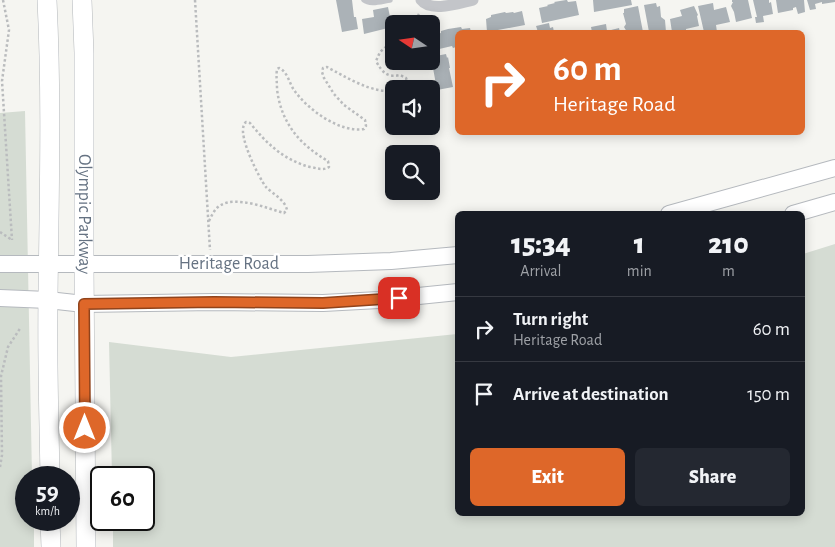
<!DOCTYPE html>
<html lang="en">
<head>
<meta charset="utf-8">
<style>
  body { margin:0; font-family:"Alegreya Sans",sans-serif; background:#242831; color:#f1f3f6; height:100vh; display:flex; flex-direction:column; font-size:19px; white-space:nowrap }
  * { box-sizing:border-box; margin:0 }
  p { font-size:16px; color:#9ea1a6 }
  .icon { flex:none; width:28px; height:28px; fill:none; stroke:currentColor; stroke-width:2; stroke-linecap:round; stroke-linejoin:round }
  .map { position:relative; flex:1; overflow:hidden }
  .side { position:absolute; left:455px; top:211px; width:350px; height:305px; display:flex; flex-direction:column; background:#171b24; border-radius:8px; box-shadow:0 2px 12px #0003 }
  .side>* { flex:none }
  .top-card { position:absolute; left:455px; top:30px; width:350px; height:105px; border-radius:8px; box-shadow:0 2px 12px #0003; background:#de6729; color:#fff; overflow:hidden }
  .needle { width:32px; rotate:283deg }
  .buttons { position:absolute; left:385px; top:15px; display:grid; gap:10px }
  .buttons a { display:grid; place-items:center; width:55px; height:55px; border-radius:8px; background:#171b24; box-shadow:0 2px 12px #0003; font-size:25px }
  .speed { position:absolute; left:15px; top:466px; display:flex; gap:10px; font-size:25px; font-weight:700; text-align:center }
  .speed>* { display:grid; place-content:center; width:65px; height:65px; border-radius:50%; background:#171b24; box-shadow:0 2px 12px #0003; line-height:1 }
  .speed small { font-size:12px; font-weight:400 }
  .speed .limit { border:2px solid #111; border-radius:8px; background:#fff; color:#111 }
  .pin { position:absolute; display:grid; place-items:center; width:42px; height:42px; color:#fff; margin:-21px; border-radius:10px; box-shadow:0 2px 8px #0006 }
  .me { position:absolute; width:55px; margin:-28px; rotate:0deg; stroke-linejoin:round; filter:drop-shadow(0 0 4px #0008) }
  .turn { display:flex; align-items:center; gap:18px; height:105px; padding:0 15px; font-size:22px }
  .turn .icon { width:65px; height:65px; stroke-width:2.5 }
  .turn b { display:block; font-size:35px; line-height:42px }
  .eta { display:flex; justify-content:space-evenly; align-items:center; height:85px; text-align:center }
  .eta b { font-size:30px; font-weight:800; line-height:35px }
  .action { display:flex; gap:10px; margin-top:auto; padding:10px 15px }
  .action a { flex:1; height:58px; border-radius:8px; background:#de6729; color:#fff; font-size:20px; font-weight:800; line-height:58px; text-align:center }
  .action a+a { background:#242831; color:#f1f3f6 }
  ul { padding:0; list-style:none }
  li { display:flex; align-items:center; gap:15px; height:65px; padding:0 15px; border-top:1px solid #363941 }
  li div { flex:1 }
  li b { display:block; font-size:19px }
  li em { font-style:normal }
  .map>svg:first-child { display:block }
  .green { fill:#d5dcd3 }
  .building { fill:#abb2b7 }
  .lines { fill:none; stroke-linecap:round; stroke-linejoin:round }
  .secondary-casing { stroke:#b5b9be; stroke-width:18 }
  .primary-casing { stroke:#b3b7bb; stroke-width:20 }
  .path { stroke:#babcbe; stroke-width:2.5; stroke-dasharray:2.5 2.5; stroke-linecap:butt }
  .lane { stroke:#c3c5c9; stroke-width:5.5 }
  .street { stroke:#c3c5c9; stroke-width:11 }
  .secondary { stroke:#fff; stroke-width:16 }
  .primary { stroke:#fff; stroke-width:19 }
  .route-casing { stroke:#90431b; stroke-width:12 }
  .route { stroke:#de6729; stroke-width:9 }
  .labels { text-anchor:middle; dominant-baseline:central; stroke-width:5; stroke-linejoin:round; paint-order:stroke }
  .street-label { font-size:18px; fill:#657282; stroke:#fff }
</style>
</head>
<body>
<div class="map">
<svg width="835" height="547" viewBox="0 0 835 547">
  <rect width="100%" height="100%" fill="#f5f5f1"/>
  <path class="green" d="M25,111L32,477L26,478V520H34V547H0V113Z
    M835,244V547H113V520H144V478L112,477L109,342L231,357L457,334L458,514H802L803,254Z"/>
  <path class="building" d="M336,0H352L354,17H356L358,29L342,32Z
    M566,0H567L568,2L576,1L579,15L542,23L539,8L548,6L547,5L555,3L554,2Z
    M593,0H631L632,5L594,12Z
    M732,0H748L752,18L736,22L734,12L731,6L733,2H732Z
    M753,0H769V3L771,2L773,14L763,16L764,22L756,23L755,17H757Z
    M776,0H804L805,12L798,14L796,7L793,8V10L778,13Z
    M807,0H835V2L822,4V2L815,4L816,9L810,10Z
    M656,3L657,7L660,6L661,17L665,20L666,32H649L644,5Z
    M713,3L714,10L726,7L730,22L716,25L717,32H704L698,6Z
    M638,6L643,32H627L624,27L626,24L623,13H624V9Z
    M694,6L698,15L697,16L699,26L686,29V30L672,32L670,19L682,16L680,10Z
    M388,7L392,27L364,34L362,19L374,17L373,10Z
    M522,11L525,25L487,32L486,19L491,17V15L505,12L506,13L513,12L514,13Z
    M549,23L550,28L553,27L554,32H538L536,26Z
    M606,24L607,31L619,28L620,32H592L591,27Z
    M461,27L462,29L470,28L471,32H458V45L456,46V47L453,48L452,46L435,50L433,35L441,33V31L448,29Z
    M446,54L447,58L448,57L450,68H449L453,87L437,90L431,57Z"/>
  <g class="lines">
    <defs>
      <path id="secondary" d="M669,214L835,168
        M793,214L835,202
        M0,264H308L391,261L458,255
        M0,298L48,300L84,304L214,302L323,303L379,300L458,292"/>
      <g id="primary">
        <path d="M47,0C52,100 49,200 48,299C47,359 49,418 50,478"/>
        <path id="s1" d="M82,0L84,53V263L86,547"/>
        <path d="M50,520L51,547"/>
      </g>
    </defs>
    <use href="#secondary" class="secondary-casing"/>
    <use href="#primary" class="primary-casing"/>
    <path class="path" d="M3,0L9,30L2,81L12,240
      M195,0L210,250
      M413,24L419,14
      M394,40L380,52L376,61C382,72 387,78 400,75L406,78L407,81L404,85L399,89
      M411,68L412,61
      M209,221C212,215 215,208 221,205C237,196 267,208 284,213L287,210C285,200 273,194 266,187C259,178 238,136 244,125C244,124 245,123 246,122L250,123C267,144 284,160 310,167C317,168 323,171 329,167L328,161C300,145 281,123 277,89C277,82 276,76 277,69L279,68C288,72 289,83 294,90C308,110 340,133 364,129L366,126L365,120L344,105L334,94L324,78L322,72L323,68L327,67C344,76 374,95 394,90
      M0,232L12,240
      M0,467L2,455L1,376L8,347L21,327"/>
    <path class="lane" d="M364,0C370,5 382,1 390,0"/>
    <path class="street" d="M421,0C431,13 459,3 473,0"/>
    <use href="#secondary" class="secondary"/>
    <use href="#primary" class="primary"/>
  </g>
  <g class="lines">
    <defs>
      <path id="route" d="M85,428L84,304L214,302L323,303L399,298"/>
    </defs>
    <use href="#route" class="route-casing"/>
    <use href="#route" class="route"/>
  </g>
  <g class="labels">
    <g class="street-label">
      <text stroke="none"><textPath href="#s1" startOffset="214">Olympic Parkway</textPath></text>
      <text x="229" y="264">Heritage Road</text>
    </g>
  </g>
</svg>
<div class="buttons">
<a><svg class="needle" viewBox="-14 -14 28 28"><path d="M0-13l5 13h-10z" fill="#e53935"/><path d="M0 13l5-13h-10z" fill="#9ea1a6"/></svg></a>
<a><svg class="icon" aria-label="sound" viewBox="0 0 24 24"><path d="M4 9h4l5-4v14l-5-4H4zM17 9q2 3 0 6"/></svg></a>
<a><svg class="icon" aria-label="search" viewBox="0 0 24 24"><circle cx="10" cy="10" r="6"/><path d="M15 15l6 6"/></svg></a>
</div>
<div class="speed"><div>59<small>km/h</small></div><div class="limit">60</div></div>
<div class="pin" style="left:399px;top:298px;background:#d93025"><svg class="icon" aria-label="arrive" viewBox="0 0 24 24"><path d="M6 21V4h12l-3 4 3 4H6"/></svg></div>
<svg class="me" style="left:85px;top:428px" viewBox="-20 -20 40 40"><circle r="17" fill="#de6729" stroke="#fff" stroke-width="3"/><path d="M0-11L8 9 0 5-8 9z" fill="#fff"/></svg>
<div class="top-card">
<div class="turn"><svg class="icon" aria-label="right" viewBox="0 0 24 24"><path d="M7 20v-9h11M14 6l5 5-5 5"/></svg><div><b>60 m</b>Heritage Road</div></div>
</div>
<section class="side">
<div class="eta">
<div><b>15:34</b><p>Arrival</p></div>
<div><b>1</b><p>min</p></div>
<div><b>210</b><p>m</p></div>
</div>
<ul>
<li><svg class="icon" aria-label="right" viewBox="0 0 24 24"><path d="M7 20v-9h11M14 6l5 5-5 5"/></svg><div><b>Turn right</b><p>Heritage Road</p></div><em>60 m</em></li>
<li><svg class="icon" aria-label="arrive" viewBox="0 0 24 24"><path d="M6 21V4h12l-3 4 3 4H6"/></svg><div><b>Arrive at destination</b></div><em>150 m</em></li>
</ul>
<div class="action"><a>Exit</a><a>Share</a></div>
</section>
</div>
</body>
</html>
